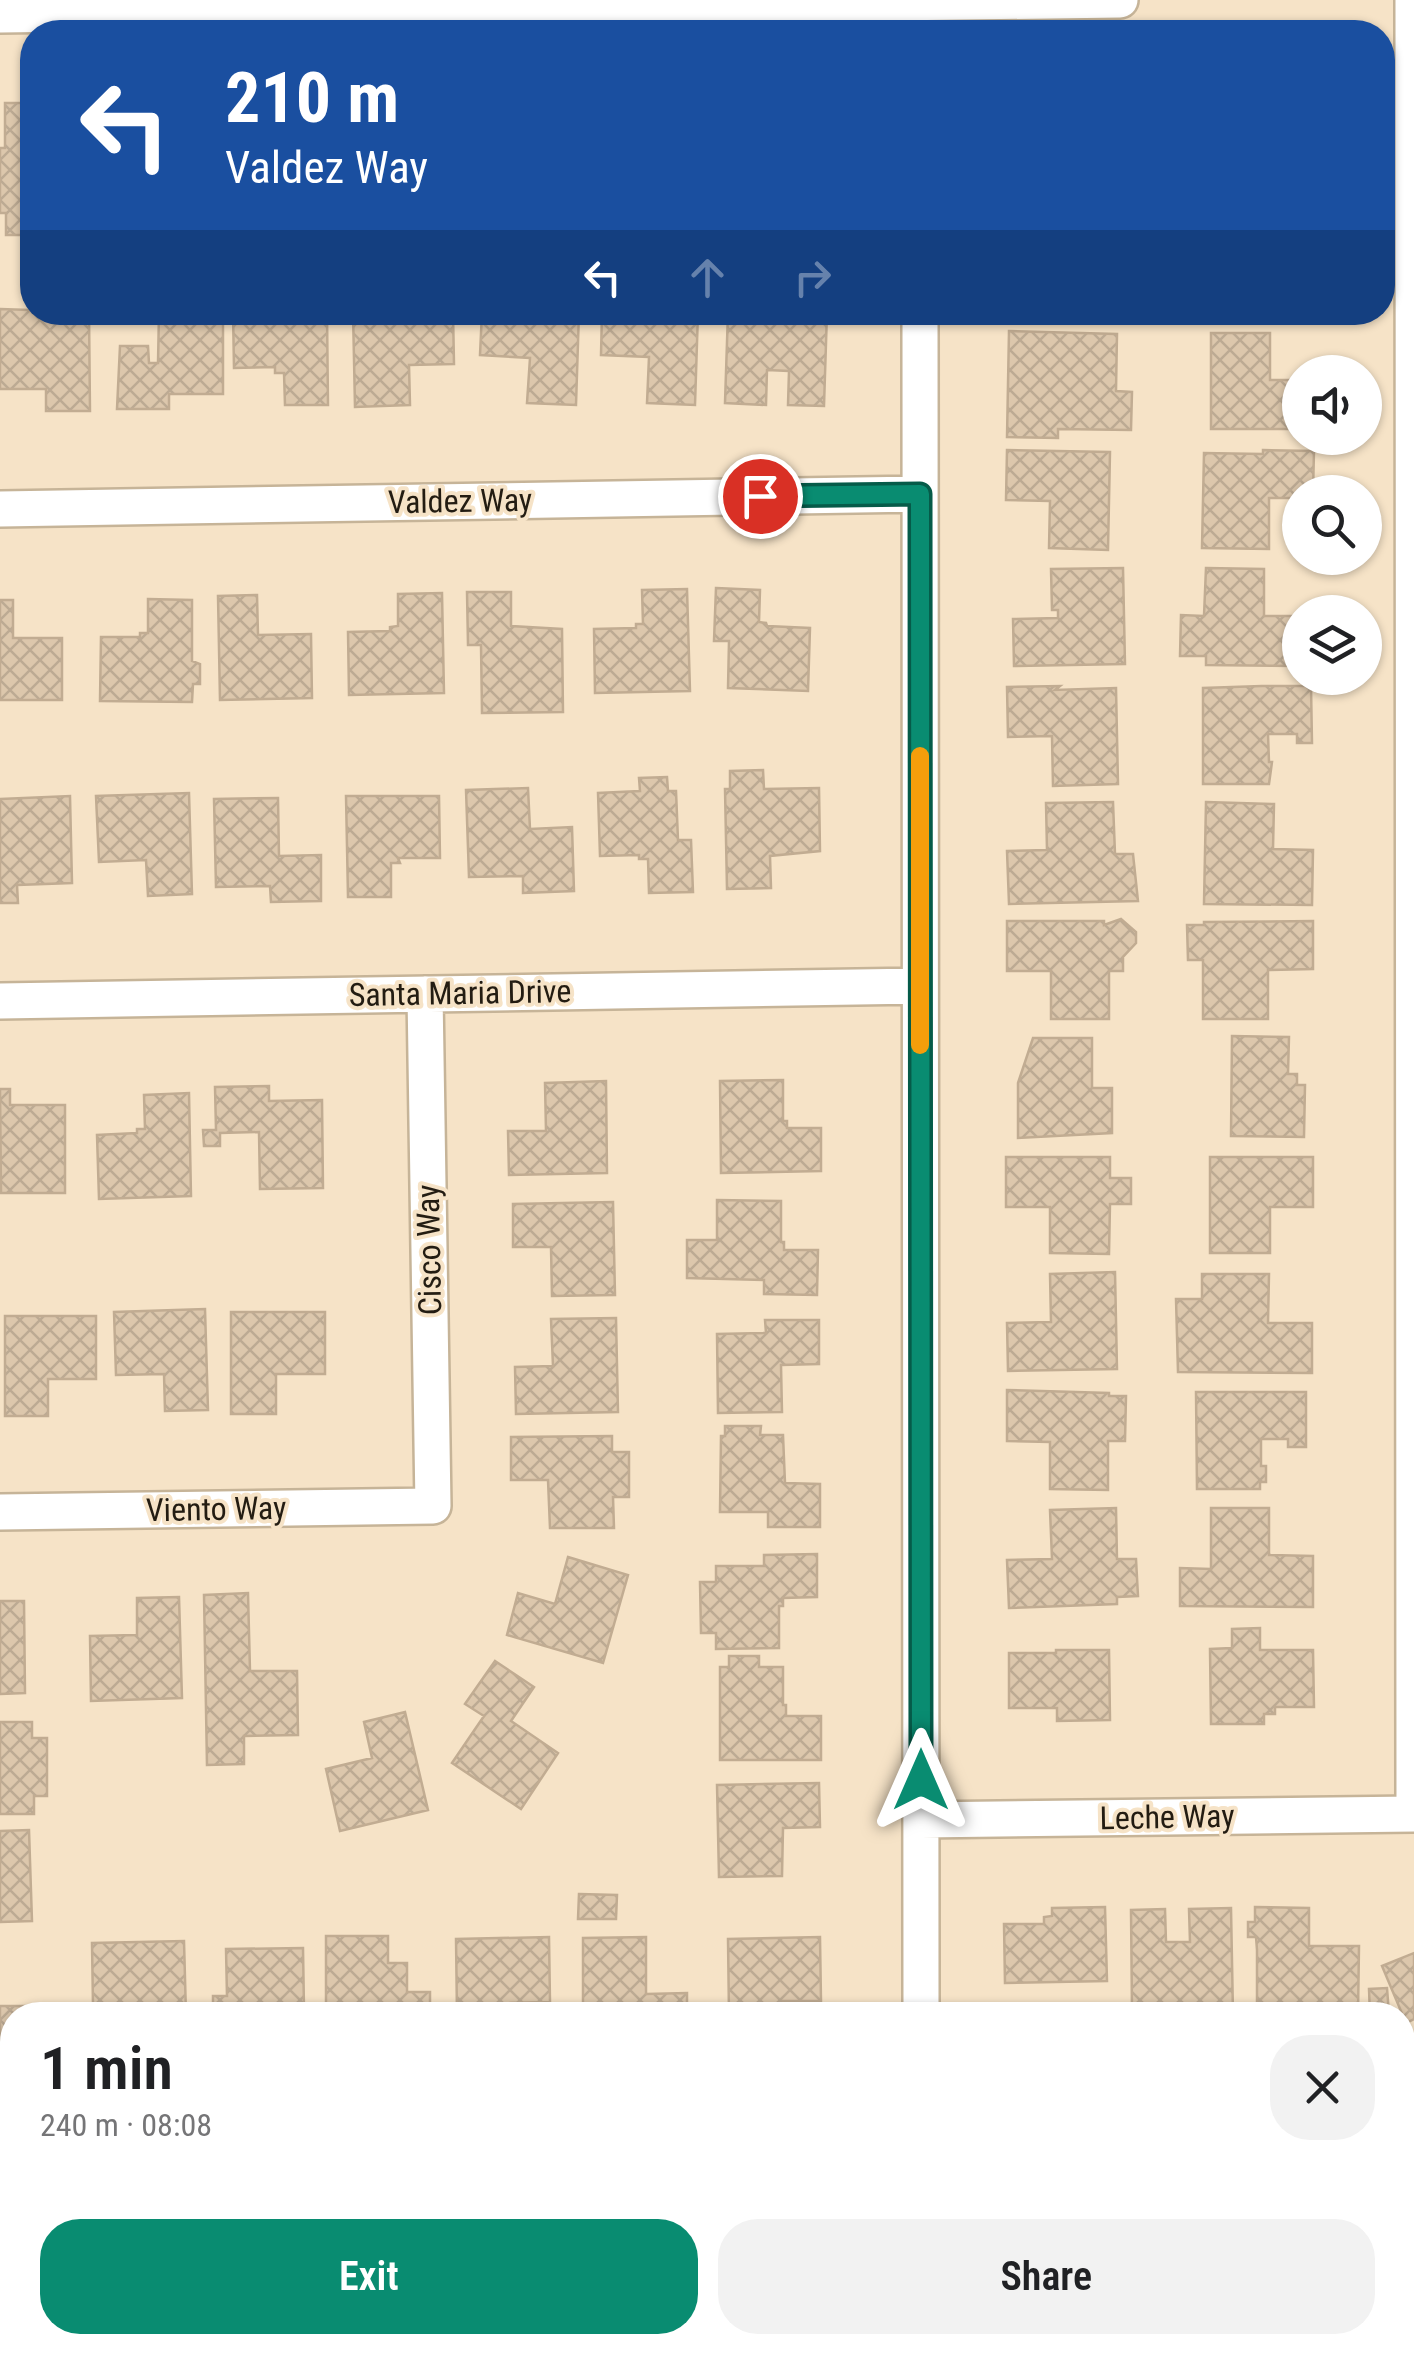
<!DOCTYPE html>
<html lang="en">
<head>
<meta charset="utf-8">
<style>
  body { margin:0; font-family:"Roboto Condensed",sans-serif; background:#f2f2f2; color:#202124; height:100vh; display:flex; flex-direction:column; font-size:38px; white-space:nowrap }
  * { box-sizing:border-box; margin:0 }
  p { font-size:32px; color:#757577 }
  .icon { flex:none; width:55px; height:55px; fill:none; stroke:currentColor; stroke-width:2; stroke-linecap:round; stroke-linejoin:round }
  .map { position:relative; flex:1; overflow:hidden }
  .drawer { position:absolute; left:0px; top:2002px; width:1415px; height:352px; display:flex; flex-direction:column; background:#fff; border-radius:40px 40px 0 0; box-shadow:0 2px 8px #0004 }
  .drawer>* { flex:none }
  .hud { position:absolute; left:20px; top:20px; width:1375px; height:305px; border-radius:40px; box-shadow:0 2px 8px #0004; background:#1a4fa0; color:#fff; overflow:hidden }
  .buttons { position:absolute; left:1282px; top:355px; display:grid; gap:20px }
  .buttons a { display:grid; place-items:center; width:100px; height:100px; border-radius:50%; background:#fff; box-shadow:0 2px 8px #0004; font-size:50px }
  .pin { position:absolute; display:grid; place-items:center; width:85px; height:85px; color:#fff; margin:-42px; border:5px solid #fff; border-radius:50%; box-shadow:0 2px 10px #0007 }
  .me { position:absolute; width:110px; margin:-55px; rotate:0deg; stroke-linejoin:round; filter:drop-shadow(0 0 8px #0008) }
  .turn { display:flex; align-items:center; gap:35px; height:210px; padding:0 40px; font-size:45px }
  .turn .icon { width:130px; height:130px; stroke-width:2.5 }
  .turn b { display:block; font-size:70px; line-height:85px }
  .lanes { display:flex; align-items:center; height:95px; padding:0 40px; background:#0003; justify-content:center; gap:50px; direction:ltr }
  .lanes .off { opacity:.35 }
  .round { display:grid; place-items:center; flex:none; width:105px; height:105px; border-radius:40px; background:#f2f2f2 }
  .overview { display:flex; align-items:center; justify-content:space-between; height:170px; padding:0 40px }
  h1 { font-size:60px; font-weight:600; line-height:75px }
  .button { display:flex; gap:20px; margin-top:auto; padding:20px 40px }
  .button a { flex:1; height:115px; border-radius:40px; background:#098c71; color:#fff; font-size:40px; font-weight:600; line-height:115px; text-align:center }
  .button a+a { background:#f2f2f2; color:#202124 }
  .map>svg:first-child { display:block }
  .building { fill:url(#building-cross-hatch); stroke:#c1ac92; stroke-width:2.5 }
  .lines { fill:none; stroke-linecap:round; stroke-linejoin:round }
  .minor-casing { stroke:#c6b498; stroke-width:40 }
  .tertiary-casing { stroke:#c6b498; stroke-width:50 }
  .minor { stroke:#fff; stroke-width:35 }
  .tertiary { stroke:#fff; stroke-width:45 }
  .route-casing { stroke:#065b49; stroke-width:25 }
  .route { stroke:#098c71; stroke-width:18 }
  .slow { stroke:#f59e0b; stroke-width:18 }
  .labels { text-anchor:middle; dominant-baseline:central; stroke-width:8; stroke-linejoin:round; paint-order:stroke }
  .street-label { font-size:32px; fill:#231c12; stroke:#f6e3c7 }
</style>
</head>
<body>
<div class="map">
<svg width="1414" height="2354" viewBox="0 0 1414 2354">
  <defs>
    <pattern id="building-cross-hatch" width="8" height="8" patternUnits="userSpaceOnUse" patternTransform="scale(2.5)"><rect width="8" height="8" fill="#dcc7ac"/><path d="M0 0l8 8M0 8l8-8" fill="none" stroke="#bcaa93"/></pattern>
  </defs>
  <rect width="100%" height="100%" fill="#f6e3c7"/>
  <path class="building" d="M5,103H32V235H6V213H0V148H5Z
    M0,309L89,312L90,411H46V389H0Z
    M159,312H223V394H169V409H117L120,346H148L149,363H158Z
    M233,312H327L328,405H285L284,373H275V367L234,368Z
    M353,312H453L454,364L409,365L410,405L355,407Z
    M482,312H579L576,405L527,403L530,358L480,355Z
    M602,312H698L695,405L647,403L649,357L601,355Z
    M728,312H827L824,406L788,405L789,371L767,370L766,405L725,403Z
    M1009,331L1117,334L1116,391L1132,392L1131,430L1058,429V438L1007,437Z
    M1211,333H1270V380H1300V429H1211Z
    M1007,450L1110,452L1108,550L1049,548L1050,501L1006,500Z
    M1263,450L1314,451L1313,492H1300V498H1269V549L1202,548L1204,453L1263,454Z
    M1123,568L1125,664L1014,666L1013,619L1058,618V610H1052L1051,569Z
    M1206,568L1264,569V616H1300V666L1206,665V656H1180L1181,615L1204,616Z
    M716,588L760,590L759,622L766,623L767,626L810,628L808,691L728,688L729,641H714Z
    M687,589L690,691L595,693L594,629L636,628V624H643L642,590Z
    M467,592H511V626L562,629L563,712L482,713L481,645H468Z
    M442,593L444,693L349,695L348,632L390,631V627L398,626V594Z
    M257,595L258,635L311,634L312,698L220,700L218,596Z
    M148,599L192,600V661L200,664V684H193L192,702L100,701L101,637H140V633H148Z
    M0,600H13V638H62V700H0Z
    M1060,686L1055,690L1116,688L1118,784L1053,786L1052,736L1008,737L1007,687Z
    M1262,686H1311L1312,743H1297V734H1268L1269,762H1272L1269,784H1203V688Z
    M763,770L764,789L819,788L820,851L770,856L771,888L727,889L725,789H730V771Z
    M667,777L668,791H676L678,840H691L693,892L649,893L648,859H639V855L600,856L598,793L640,791L639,778Z
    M528,788L530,829L572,827L574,891L523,893V876L469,877L466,790Z
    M189,793L192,894L148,896L146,860L99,862L96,796Z
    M70,796L72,883L17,885L18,903H0V799Z
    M346,796H439L440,858H398L400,863H391V897H348Z
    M278,798L279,856L321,855V901L271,902L270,886L216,887L214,799Z
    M1113,802L1115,854H1133L1138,901L1009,904L1007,851L1047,850L1046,803Z
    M1206,802L1274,804L1273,849L1313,850L1312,905L1204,904Z
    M1121,919L1136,932V943L1123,957V971H1109V1019H1051V971H1007V921H1104V925Z
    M1313,921V969L1268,970V1019H1203V960H1188L1187,925H1204V922Z
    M1232,1036L1289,1037L1288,1074H1297V1085H1305L1304,1137L1231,1136Z
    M1033,1038H1092V1088H1112V1133L1018,1138V1083Z
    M783,1080V1121H787V1128H821V1171L721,1173L720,1081Z
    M606,1081L607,1173L509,1175L508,1131H546L545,1083Z
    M269,1086V1101L322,1100L323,1188L260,1189L259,1132L220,1133V1146H204L203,1130H216L215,1087Z
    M0,1089H10V1105H65V1193H1Z
    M189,1093L191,1196L99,1199L97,1135L137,1133V1129H145L144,1095Z
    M1006,1157H1110V1178H1131V1204H1110L1109,1254L1050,1253V1207H1006Z
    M1210,1157H1313V1207H1270V1253H1210Z
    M717,1200L781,1201V1242H784V1250H818L817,1295L764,1294V1280L687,1278V1240H717Z
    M613,1202L615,1295L552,1296L551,1247H513V1204Z
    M1115,1272L1117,1369L1008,1371L1007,1323L1051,1322L1050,1274Z
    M1202,1274H1269L1268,1323H1312V1373L1178,1372L1176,1299H1202Z
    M205,1309L208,1410L165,1411L164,1374L116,1375L114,1312Z
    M231,1312H325V1374H276V1414H231Z
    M5,1316H96V1379H48V1416H5Z
    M616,1318L618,1412L516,1414L515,1367L553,1366L551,1319Z
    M765,1320H819V1364L781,1365L782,1412L718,1413L717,1334L766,1333Z
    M1007,1390L1109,1393V1396H1126L1125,1441H1108V1490L1050,1489V1442L1007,1441Z
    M1196,1392H1306V1447H1288V1439H1261V1466H1266V1482H1260V1489H1197Z
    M725,1426H761L760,1435H783L785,1483L820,1484V1527H768V1512H720L721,1436H725Z
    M612,1436V1452H629V1497H613L614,1528H550L548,1480H511V1437Z
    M1116,1508L1117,1559H1136L1138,1596L1117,1597V1604L1009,1608L1007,1560L1052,1559L1050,1510Z
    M1211,1508H1269V1555L1313,1556V1607L1180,1606V1568L1211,1569Z
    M817,1554V1597L783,1598V1606H779V1648L716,1649V1633H701L700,1582H716V1566H764V1555Z
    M568,1557L628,1575L603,1663L507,1635L518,1593L555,1604Z
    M248,1593L250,1671H297L298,1735L244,1736V1764L207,1765L204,1595Z
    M179,1597L182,1698L91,1701L90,1636L137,1635V1598Z
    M0,1601H24L25,1693L0,1694Z
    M1260,1628V1650H1313L1314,1707H1275V1714H1264V1724H1211L1210,1649L1232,1648V1629Z
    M1056,1650H1109L1110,1720L1057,1721V1708H1009V1653H1056Z
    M729,1656H759V1667H783V1705H786V1716H821V1760H720V1667H729Z
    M495,1661L534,1687L511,1721L558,1753L521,1809L452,1763L484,1716L465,1704Z
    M405,1712L428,1810L340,1831L326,1769L372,1758L364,1722Z
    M0,1722H32V1738H47V1796H34V1814H0Z
    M819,1783L820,1827L783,1828L782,1876L719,1877L717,1785Z
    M29,1830L32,1921L0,1922V1831Z
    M579,1894L617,1895L616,1919H578Z
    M1105,1907L1107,1981L1005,1983L1004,1924H1044V1917L1052,1916V1908Z
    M1255,1907L1309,1908V1946H1359L1358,2015L1257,2014V1950L1256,1937H1248V1922H1255Z
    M1231,1908L1233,2014L1145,2015V2011H1132L1131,1910L1165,1909L1166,1942H1190L1189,1909Z
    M326,1936H388V1963H407V1992H430V2015H326Z
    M549,1937L550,2002L511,2003L512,2006H502V2015H457L456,1939Z
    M646,1937V1994L687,1993V2015H583V1938Z
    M820,1937L821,2001H783V2005H774V2015H729L728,1939Z
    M184,1941L186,2015H143V2009H136L135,2004L93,2005L92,1943Z
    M303,1948L304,2009L264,2010L254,2015H213V1996H227L226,1949Z
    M1414,1953V2019L1406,2023L1382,1966Z
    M1387,1988L1389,2014L1370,2015L1369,1989Z
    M0,2006H33V2015H12V2052H0Z
    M0,2274H12V2342H29L28,2354H0Z
    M1402,2291H1414V2354H1332V2342H1402Z
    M66,2342H145V2354H67Z
    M164,2342H264V2354H164Z
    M291,2342H380L381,2354H291Z
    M400,2342H494V2354H400Z
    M523,2342H617V2354H523Z
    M633,2342H722V2354H633Z
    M754,2342H842V2352L754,2353Z
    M865,2342H964L965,2354H865Z
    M984,2342H1080V2354H984Z
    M1099,2342H1197L1198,2354H1099Z
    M1219,2342H1312V2354H1219Z"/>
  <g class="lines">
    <defs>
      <path id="minor" d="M0,15L1120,0
        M920,312L921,2015
        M0,509L920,494
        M0,1001L920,986
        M0,1512L433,1506L425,994
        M921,1820L1414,1814L1413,0"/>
      <path id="tertiary" d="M1402,2146H1414
        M0,2166H12"/>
    </defs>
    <use href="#minor" class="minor-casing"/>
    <use href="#tertiary" class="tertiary-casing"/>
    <use href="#minor" class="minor"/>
    <use href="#tertiary" class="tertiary"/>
  </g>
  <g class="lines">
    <defs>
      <path id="route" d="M760,496L920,494L921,1780"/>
    </defs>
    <use href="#route" class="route-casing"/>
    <use href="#route" class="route"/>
    <path class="slow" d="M920,756V1045"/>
  </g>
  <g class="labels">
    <g class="street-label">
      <text transform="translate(460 501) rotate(-1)">Valdez Way</text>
      <text transform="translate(460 993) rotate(-1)">Santa Maria Drive</text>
      <text transform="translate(429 1250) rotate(-91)">Cisco Way</text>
      <text transform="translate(216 1509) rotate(-1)">Viento Way</text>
      <text transform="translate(1167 1817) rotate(-1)">Leche Way</text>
    </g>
  </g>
</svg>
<div class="buttons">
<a><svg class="icon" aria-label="sound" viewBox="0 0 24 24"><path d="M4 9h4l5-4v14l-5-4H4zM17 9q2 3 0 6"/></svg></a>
<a><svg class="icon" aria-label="search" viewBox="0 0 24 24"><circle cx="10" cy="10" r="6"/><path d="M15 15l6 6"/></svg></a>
<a><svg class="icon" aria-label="layers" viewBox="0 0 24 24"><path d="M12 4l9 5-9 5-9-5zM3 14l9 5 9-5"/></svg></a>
</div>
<div class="pin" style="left:760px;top:496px;background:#d93025"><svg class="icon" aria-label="arrive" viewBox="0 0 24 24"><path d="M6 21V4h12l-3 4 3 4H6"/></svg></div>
<svg class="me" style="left:921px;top:1780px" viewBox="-20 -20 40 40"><path d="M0-17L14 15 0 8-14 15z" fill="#098c71" stroke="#fff" stroke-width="4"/></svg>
<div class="hud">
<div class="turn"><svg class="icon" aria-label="left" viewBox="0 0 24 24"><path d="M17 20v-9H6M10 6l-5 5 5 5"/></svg><div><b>210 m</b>Valdez Way</div></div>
<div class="lanes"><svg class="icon" aria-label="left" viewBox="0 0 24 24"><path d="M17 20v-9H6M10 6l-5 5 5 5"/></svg><svg class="icon off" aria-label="ahead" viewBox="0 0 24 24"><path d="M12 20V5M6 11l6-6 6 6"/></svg><svg class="icon off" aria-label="right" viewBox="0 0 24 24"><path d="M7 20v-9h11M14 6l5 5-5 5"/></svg></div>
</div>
<section class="drawer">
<div class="overview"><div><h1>1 min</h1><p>240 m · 08:08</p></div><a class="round"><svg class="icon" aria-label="close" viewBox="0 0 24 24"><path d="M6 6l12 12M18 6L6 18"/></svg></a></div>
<div class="button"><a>Exit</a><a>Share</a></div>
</section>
</div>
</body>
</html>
